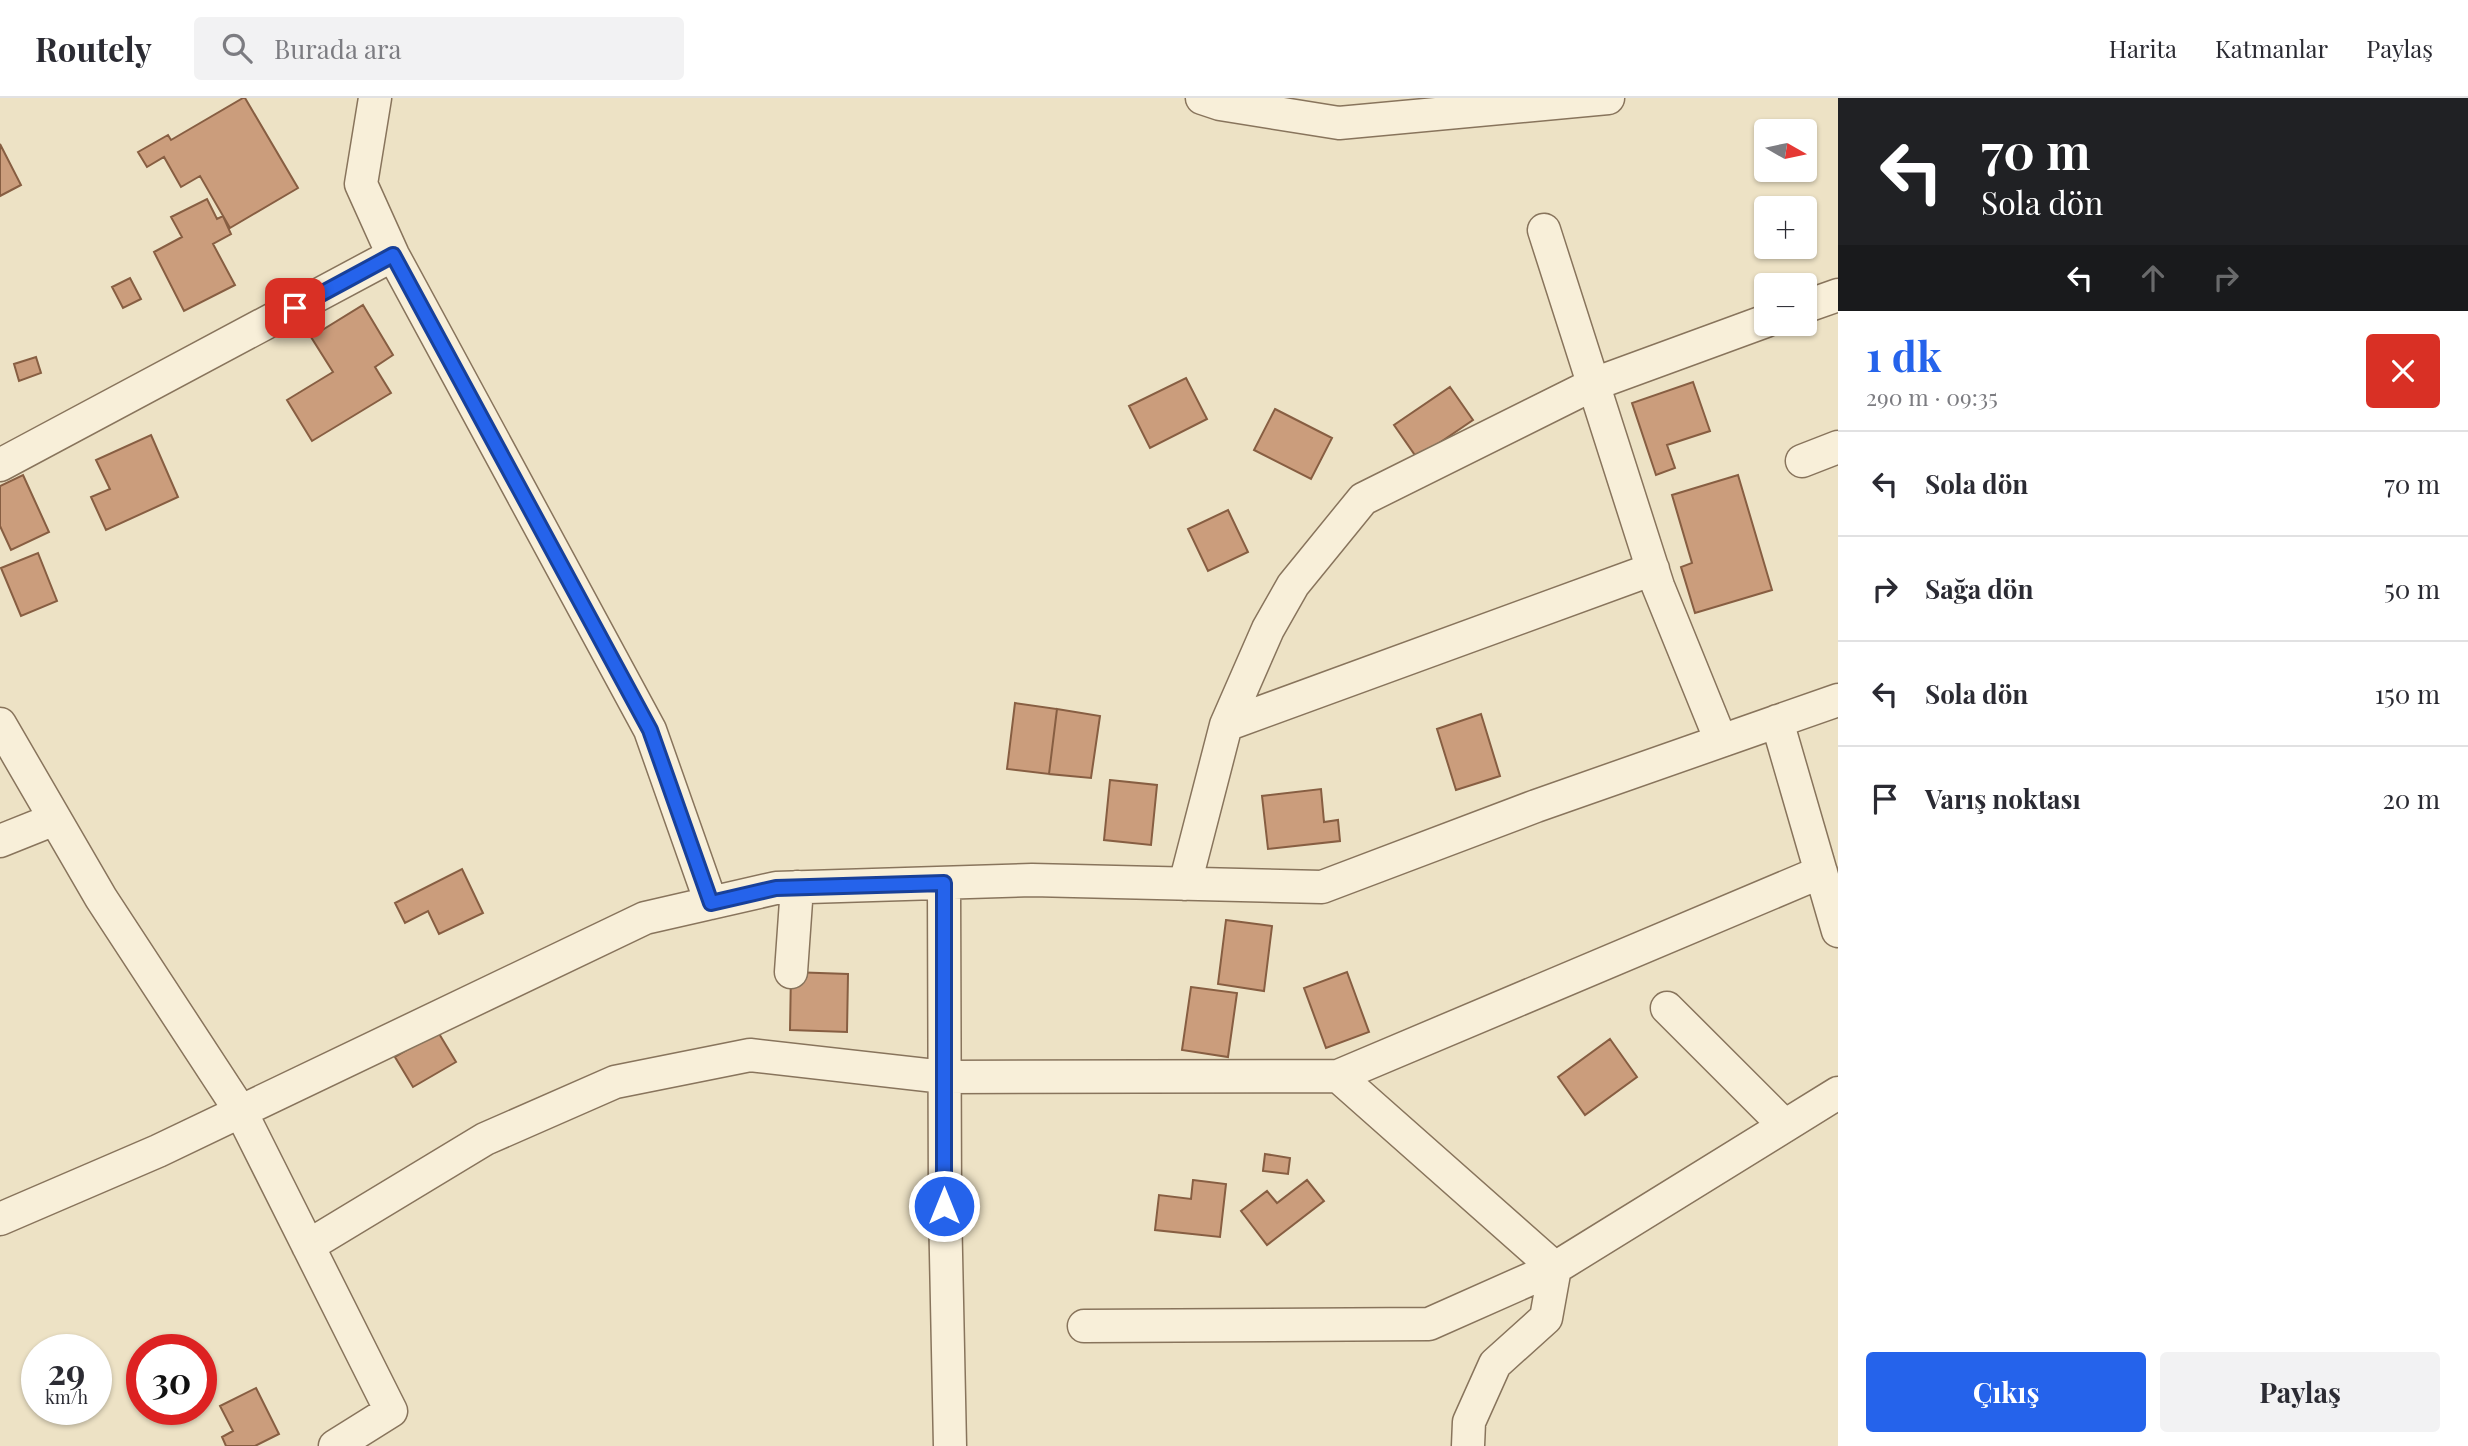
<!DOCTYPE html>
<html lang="tr">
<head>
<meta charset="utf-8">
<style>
  body { margin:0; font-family:"Playfair Display",serif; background:#f2f2f3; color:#2b2b33; height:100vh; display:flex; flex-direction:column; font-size:26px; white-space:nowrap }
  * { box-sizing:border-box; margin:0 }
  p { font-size:23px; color:#7c7c81 }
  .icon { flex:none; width:38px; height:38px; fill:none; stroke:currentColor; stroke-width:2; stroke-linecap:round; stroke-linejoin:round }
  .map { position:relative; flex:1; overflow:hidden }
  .side { display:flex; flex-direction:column; background:#fff; width:630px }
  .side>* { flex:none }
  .guide { background:#202124; color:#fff; overflow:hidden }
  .needle { width:46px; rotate:99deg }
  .controls { position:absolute; left:1754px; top:21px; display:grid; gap:14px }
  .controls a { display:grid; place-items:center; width:63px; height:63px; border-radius:7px; background:#fff; box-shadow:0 2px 5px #0004; font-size:35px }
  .speed { position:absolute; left:21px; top:1236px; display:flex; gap:14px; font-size:35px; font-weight:700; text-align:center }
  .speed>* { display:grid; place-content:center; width:91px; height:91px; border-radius:50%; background:#fff; box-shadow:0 2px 5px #0004; line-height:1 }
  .speed small { font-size:18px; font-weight:400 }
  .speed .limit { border:10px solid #d22; background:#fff; color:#111 }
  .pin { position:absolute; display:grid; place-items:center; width:60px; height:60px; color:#fff; margin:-30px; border-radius:14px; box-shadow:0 4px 10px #0006 }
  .me { position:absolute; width:77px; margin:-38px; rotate:0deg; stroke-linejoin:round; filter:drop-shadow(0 0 5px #0008) }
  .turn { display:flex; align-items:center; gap:24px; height:147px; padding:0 28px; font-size:32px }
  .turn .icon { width:91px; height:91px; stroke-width:2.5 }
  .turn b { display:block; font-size:49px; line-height:60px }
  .lanes { display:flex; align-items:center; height:66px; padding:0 28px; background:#0003; justify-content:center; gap:35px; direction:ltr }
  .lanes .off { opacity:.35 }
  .round { display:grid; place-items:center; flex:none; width:74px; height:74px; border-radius:7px; background:#f2f2f3 }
  .summary { display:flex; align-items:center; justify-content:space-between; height:119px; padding:0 28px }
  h1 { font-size:42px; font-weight:700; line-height:52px; color:#2563eb }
  .primary-button { display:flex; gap:14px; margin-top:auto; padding:14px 28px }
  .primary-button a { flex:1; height:80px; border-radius:7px; background:#2563eb; color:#fff; font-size:28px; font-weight:700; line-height:80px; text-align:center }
  .primary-button a+a { background:#f2f2f3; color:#2b2b33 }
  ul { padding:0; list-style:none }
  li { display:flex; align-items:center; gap:21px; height:105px; padding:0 28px; border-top:2px solid #e1e1e2 }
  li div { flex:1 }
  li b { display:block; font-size:26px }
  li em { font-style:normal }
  header { display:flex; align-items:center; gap:42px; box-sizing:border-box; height:98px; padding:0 35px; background:#fff; border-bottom:2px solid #e1e1e2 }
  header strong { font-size:33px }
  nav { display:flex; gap:38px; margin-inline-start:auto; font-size:24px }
  .search { width:490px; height:63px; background:#f2f2f3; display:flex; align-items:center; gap:18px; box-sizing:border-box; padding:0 24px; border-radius:7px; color:#7c7c81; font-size:26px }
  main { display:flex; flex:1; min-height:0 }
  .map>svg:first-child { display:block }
  .building { fill:#cb9d7c; stroke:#875e42; stroke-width:2 }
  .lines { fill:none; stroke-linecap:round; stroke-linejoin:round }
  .minor-casing { stroke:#88745c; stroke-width:35 }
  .minor { stroke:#f8efd9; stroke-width:32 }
  .route-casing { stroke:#184099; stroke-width:18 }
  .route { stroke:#2563eb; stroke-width:12 }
</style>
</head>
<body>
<header>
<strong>Routely</strong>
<div class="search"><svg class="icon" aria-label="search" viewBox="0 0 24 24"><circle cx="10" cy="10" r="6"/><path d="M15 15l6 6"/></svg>Burada ara</div>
<nav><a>Harita</a><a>Katmanlar</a><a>Paylaş</a></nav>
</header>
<main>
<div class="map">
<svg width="1838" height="1348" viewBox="0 0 1838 1348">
  <rect width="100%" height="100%" fill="#ede2c5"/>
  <path class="building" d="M243,0H245L298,90L230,130L200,78L181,89L164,59L147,69L138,54L168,37L171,42Z
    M0,46L21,87L0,98Z
    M207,101L217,121L223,118L231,136L213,146L235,187L184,213L154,154L182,139L171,119Z
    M130,180L141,201L123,210L112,189Z
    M363,207L393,257L375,269L391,295L312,343L287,302L333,274L311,239Z
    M36,259L41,275L19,283L14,266Z
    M1186,280L1207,321L1150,350L1129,308Z
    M1693,284L1710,333L1667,347L1675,370L1656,377L1632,305Z
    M1450,289L1473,322L1417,360L1394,327Z
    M1275,311L1332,340L1311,381L1254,352Z
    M151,337L178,399L106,432L91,399L110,391L96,362Z
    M23,377L49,434L11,452L0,428V388Z
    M1738,377L1772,492L1695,515L1681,469L1692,465L1672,397Z
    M1228,412L1248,454L1208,473L1188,431Z
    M38,455L57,503L21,518L1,470Z
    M1015,605L1057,611L1049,676L1007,671Z
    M1057,611L1100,618L1091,680L1049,676Z
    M1481,616L1500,678L1456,692L1437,631Z
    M1110,682L1157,687L1151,747L1104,742Z
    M1321,691L1324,724L1338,722L1340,743L1268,751L1262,698Z
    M462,771L483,815L439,836L428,813L405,825L395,805Z
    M1226,822L1272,828L1264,893L1218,886Z
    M791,874L848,876L847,934L790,932Z
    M1347,874L1369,934L1326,950L1304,890Z
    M1191,889L1237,895L1228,959L1182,952Z
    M438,934L456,964L413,989L395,959Z
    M1610,941L1637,979L1585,1017L1558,979Z
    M1265,1056L1290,1060L1288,1076L1263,1073Z
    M1193,1082L1226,1086L1220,1139L1155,1132L1159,1097L1191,1101Z
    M1307,1082L1324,1103L1267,1147L1241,1113L1267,1093L1277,1105Z
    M256,1290L279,1336L255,1348H226L222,1339L233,1333L220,1308Z"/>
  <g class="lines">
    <defs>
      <path id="minor" d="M375,0L361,86L393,157L650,632L711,805
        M1202,0L1220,6L1339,25L1608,0
        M1544,132L1658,488L1721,643
        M1804,209L1838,197
        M1802,363L1838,349
        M0,367L393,157
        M1777,623L1838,833
        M0,626L101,800L241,1014L391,1313L335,1348
        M1226,627L1653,471
        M0,743L55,721
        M944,785L945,1108L950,1348
        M1185,786L1226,627L1268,531L1293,487L1363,401L1594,286L1766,223
        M791,874L797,789
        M1667,910L1785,1028
        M1338,978L1555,1170L1546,1220L1495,1266L1469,1324L1468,1348
        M0,1121L158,1053L645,820L776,790L1032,782L1322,789L1536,708L1838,602
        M308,1148L485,1041L615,984L750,957L944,979L1338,978L1821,774
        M1084,1228L1429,1226L1555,1170L1838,995"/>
    </defs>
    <use href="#minor" class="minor-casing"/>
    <use href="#minor" class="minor"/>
  </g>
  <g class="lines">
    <defs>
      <path id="route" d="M295,210L393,157L650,632L711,805L776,790L944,785V1108"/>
    </defs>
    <use href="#route" class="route-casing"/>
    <use href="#route" class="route"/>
  </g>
</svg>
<div class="controls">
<a><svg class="needle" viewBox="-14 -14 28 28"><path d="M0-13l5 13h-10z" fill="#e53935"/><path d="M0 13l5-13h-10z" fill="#7c7c81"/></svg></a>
<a>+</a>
<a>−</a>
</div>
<div class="speed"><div>29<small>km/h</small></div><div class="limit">30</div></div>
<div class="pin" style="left:295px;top:210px;background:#d93025"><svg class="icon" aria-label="arrive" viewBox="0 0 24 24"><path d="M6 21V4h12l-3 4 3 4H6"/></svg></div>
<svg class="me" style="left:944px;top:1108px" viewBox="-20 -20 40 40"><circle r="17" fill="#2563eb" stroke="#fff" stroke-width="3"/><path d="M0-11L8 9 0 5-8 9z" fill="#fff"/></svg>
</div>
<section class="side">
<div class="guide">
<div class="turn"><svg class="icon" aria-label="left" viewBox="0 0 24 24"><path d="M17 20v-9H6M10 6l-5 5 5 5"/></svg><div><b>70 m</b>Sola dön</div></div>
<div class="lanes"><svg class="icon" aria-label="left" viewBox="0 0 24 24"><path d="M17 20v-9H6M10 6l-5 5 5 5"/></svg><svg class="icon off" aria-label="ahead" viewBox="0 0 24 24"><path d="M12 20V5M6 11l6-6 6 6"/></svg><svg class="icon off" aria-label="right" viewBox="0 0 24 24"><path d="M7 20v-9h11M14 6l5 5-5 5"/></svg></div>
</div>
<div class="summary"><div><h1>1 dk</h1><p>290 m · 09:35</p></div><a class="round" style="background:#d93025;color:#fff"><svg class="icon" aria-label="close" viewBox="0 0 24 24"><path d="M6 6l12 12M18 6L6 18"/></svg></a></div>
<ul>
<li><svg class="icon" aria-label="left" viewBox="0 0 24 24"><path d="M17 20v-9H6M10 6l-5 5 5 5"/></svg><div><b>Sola dön</b></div><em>70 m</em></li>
<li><svg class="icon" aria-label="right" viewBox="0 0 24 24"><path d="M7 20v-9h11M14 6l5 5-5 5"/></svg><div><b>Sağa dön</b></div><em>50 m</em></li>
<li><svg class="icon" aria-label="left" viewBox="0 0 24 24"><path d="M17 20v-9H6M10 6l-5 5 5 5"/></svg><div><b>Sola dön</b></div><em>150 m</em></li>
<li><svg class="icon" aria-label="arrive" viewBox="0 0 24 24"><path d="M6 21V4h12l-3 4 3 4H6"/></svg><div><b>Varış noktası</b></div><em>20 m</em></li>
</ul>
<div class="primary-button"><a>Çıkış</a><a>Paylaş</a></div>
</section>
</main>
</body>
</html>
